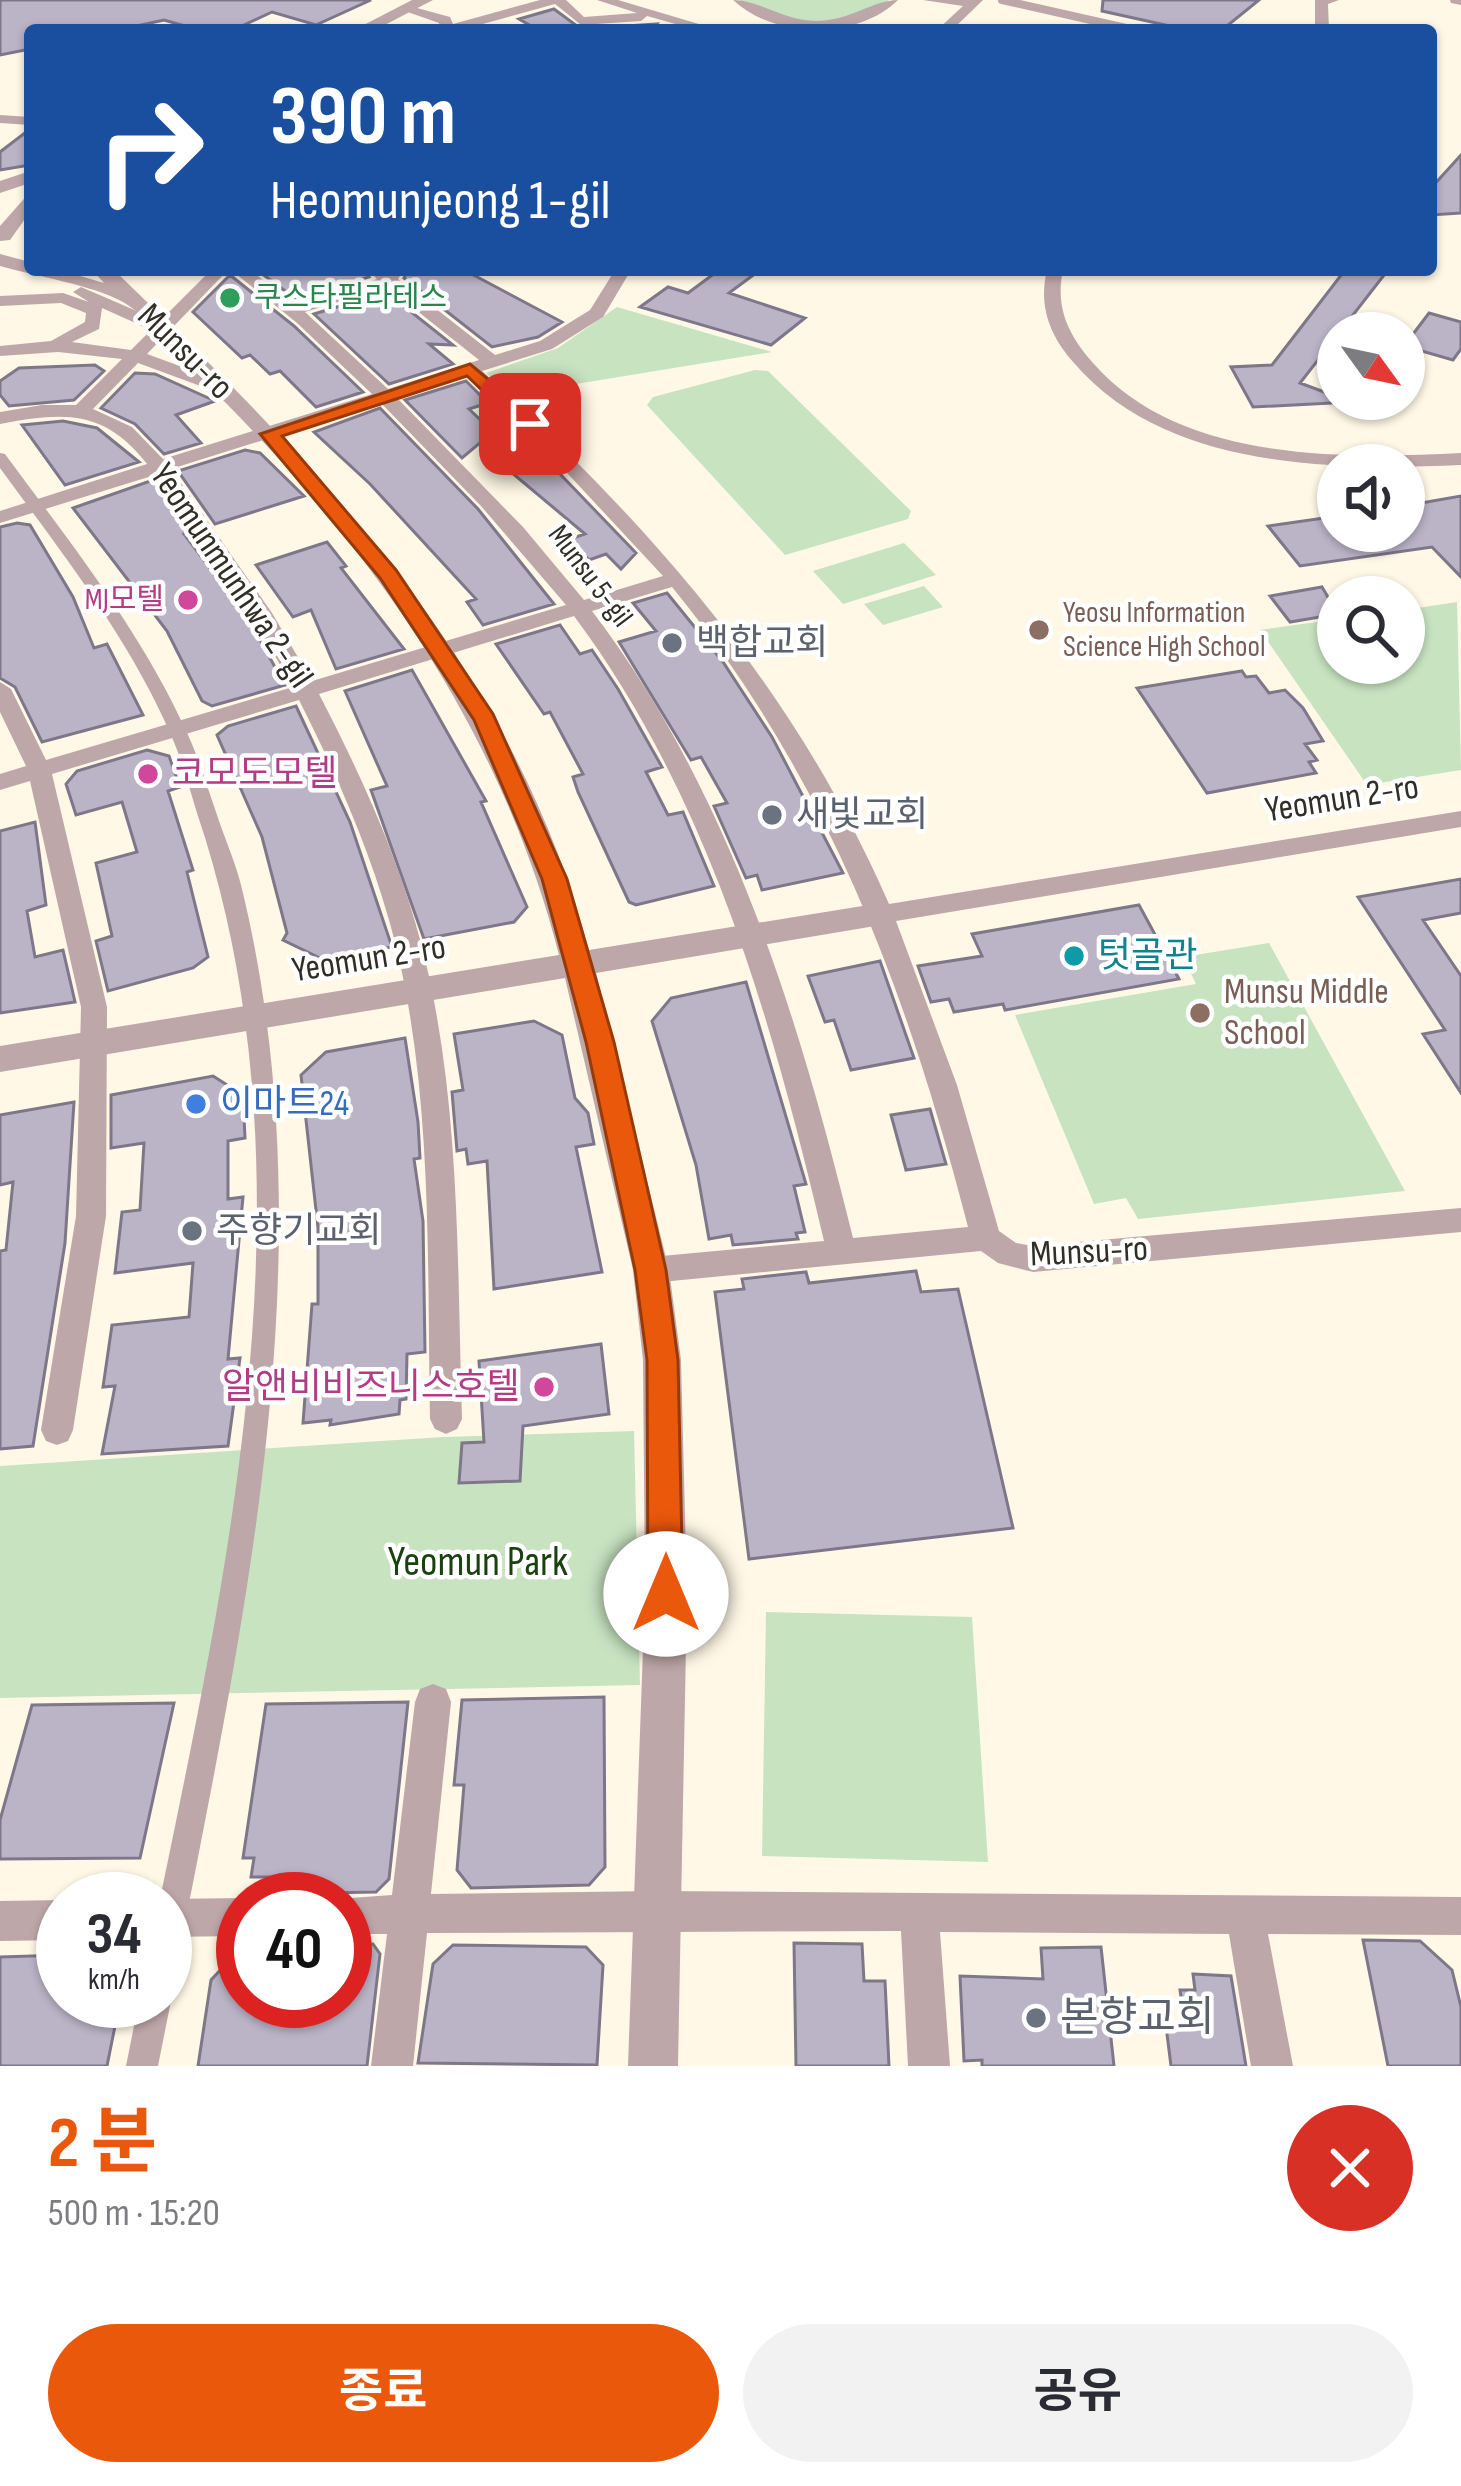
<!DOCTYPE html>
<html lang="ko">
<head>
<meta charset="utf-8">
<style>
  body { margin:0; font-family:"Sofia Sans Condensed","Noto Sans KR",sans-serif; background:#f2f2f3; color:#2b2b33; height:100vh; display:flex; flex-direction:column; font-size:45px; white-space:nowrap }
  * { box-sizing:border-box; margin:0 }
  p { font-size:39px; color:#7c7c81 }
  .icon { flex:none; width:66px; height:66px; fill:none; stroke:currentColor; stroke-width:2; stroke-linecap:round; stroke-linejoin:round }
  .map { position:relative; height:2066px; overflow:hidden }
  .side { display:flex; flex-direction:column; background:#fff; flex:1 }
  .side>* { flex:none }
  .top-card { position:absolute; left:24px; top:24px; width:1413px; height:252px; border-radius:12px; box-shadow:0 3px 9px #0004; background:#1a4fa0; color:#fff; overflow:hidden }
  .needle { width:78px; rotate:123deg }
  .tools { position:absolute; left:1317px; top:312px; display:grid; gap:24px }
  .tools a { display:grid; place-items:center; width:108px; height:108px; border-radius:50%; background:#fff; box-shadow:0 3px 9px #0004; font-size:60px }
  .speed { position:absolute; left:36px; top:1872px; display:flex; gap:24px; font-size:60px; font-weight:700; text-align:center }
  .speed>* { display:grid; place-content:center; width:156px; height:156px; border-radius:50%; background:#fff; box-shadow:0 3px 9px #0004; line-height:1 }
  .speed small { font-size:30px; font-weight:400 }
  .speed .limit { border:18px solid #d22; background:#fff; color:#111 }
  .pin { position:absolute; display:grid; place-items:center; width:102px; height:102px; color:#fff; margin:-51px; border-radius:24px; box-shadow:0 6px 18px #0006 }
  .me { position:absolute; width:132px; margin:-66px; rotate:0deg; stroke-linejoin:round; filter:drop-shadow(0 0 9px #0008) }
  .turn { display:flex; align-items:center; gap:42px; height:252px; padding:0 48px; font-size:54px }
  .turn .icon { width:156px; height:156px; stroke-width:2.5 }
  .turn b { display:block; font-size:84px; line-height:102px }
  .round { display:grid; place-items:center; flex:none; width:126px; height:126px; border-radius:63px; background:#f2f2f3 }
  .headline { display:flex; align-items:center; justify-content:space-between; height:204px; padding:0 48px }
  h1 { font-size:72px; font-weight:700; line-height:90px; color:#ea580c }
  .button { display:flex; gap:24px; margin-top:auto; padding:24px 48px }
  .button a { flex:1; height:138px; border-radius:72px; background:#ea580c; color:#fff; font-size:48px; font-weight:700; line-height:138px; text-align:center }
  .button a+a { background:#f2f2f3; color:#2b2b33 }
  .map>svg:first-child { display:block }
  .green { fill:#c7e3c0 }
  .building { fill:#bbb4c7; stroke:#7d7789; stroke-width:3 }
  .lines { fill:none; stroke-linecap:round; stroke-linejoin:round }
  .service { stroke:#bea7a8; stroke-width:8 }
  .pedestrian { fill:#bea7a8; fill-rule:evenodd }
  .minor { fill:#bea7a8; fill-rule:evenodd }
  .tertiary { fill:#bea7a8; fill-rule:evenodd }
  .route { fill:#ea580c; stroke:#983908; stroke-width:3 }
  .leisure-dot { fill:#2e9e5b; stroke:#fff; stroke-width:4.5 }
  .hotel-dot { fill:#d1479c; stroke:#fff; stroke-width:4.5 }
  .education-dot { fill:#8d6e63; stroke:#fff; stroke-width:4.5 }
  .worship-dot { fill:#6b7280; stroke:#fff; stroke-width:4.5 }
  .culture-dot { fill:#0f9aa8; stroke:#fff; stroke-width:4.5 }
  .shop-dot { fill:#3f7fe0; stroke:#fff; stroke-width:4.5 }
  .labels { text-anchor:middle; dominant-baseline:central; stroke-width:9; stroke-linejoin:round; paint-order:stroke }
  .far-leisure-label { font-size:30px; fill:#27864d; stroke:#fff; text-anchor:start }
  .far-street-label { font-size:30px; fill:#312e26; stroke:#fff }
  .far-hotel-label { font-size:30px; fill:#b23c85; stroke:#fff; text-anchor:end }
  .far-education-label { font-size:30px; fill:#785e54; stroke:#fff; text-anchor:start }
  .street-label { font-size:36px; fill:#312e26; stroke:#fff }
  .worship-label { font-size:36px; fill:#5b616d; stroke:#fff; text-anchor:start }
  .hotel-label { font-size:36px; fill:#b23c85; stroke:#fff; text-anchor:start }
  .culture-label { font-size:36px; fill:#0d838f; stroke:#fff; text-anchor:start }
  .education-label { font-size:36px; fill:#785e54; stroke:#fff; text-anchor:start }
  .shop-label { font-size:36px; fill:#366cbe; stroke:#fff; text-anchor:start }
  .near-park-label { font-size:42px; fill:#1a410f; stroke:#fff }
  .near-worship-label { font-size:42px; fill:#5b616d; stroke:#fff; text-anchor:start }
</style>
</head>
<body>
<div class="map">
<svg width="1461" height="2066" viewBox="0 0 1461 2066">
  <rect width="100%" height="100%" fill="#fff8e7"/>
  <path class="green" d="M740,0H889C862,31 768,28 740,0Z
    M617,307L772,352L576,384L519,401L486,373L558,348Z
    M755,370L768,371L911,511L908,519L785,555L647,405L653,397Z
    M904,543L936,575L843,604L813,571Z
    M924,586L943,607L883,625L864,604Z
    M1457,602L1461,770L1367,785L1260,630L1338,619V663H1404V610Z
    M1269,943L1405,1191L1138,1219L1126,1198L1094,1204L1015,1015L1196,984L1183,957Z
    M634,1431L640,1685L0,1698V1466L443,1437Z
    M766,1612L972,1617L988,1862L762,1856Z"/>
  <path class="building" d="M0,0H371L316,25L272,12L233,30H199L164,20L118,30H30V49L0,55Z
    M1103,0H1259L1222,30H1188L1102,11Z
    M554,9L581,29L657,24L653,30H538L519,19Z
    M30,129V165L0,170V152Z
    M1461,155V213L1431,215V188Z
    M257,270H364L369,277L296,299Z
    M408,270H464L562,322L538,337L492,347L404,278Z
    M719,270H760L729,293L805,318L771,345L640,307L668,287L688,293Z
    M1345,270H1388L1300,383L1351,402L1253,407L1231,367L1272,365Z
    M230,275L294,326L363,392L316,407L280,371L270,374L250,355L242,358L193,312Z
    M386,292L453,345L429,344L453,364L389,384L314,314Z
    M1429,313L1461,322V349L1453,360L1404,346Z
    M95,365L104,371L74,400L9,406L0,395V381L19,368Z
    M135,373L155,374L215,401L176,415L201,443L164,454L135,424L101,408Z
    M466,381L488,403L469,409L493,432L462,458L405,400Z
    M380,408L478,509L554,604L483,625L467,602L476,599L370,484L314,432Z
    M63,421L97,428L139,462L65,485L22,425Z
    M536,449L636,553L621,569L606,554L589,560L570,539L585,534L499,462Z
    M245,450L260,453L304,496L215,524L178,471Z
    M153,480L189,533L184,534L246,615L285,685L212,706L202,701L167,631L73,508Z
    M1461,496V577L1432,547L1300,566L1268,526L1338,516V531H1404V506Z
    M17,523L30,525L73,597L94,648L107,644L143,715L42,742L15,687L0,678V527Z
    M327,542L346,566L341,568L404,649L336,669L311,610L293,617L256,565Z
    M1322,587L1338,614L1290,622L1270,596Z
    M667,593L723,662L772,737L843,873L762,890L757,875L746,878L714,806L727,803L701,757L691,760L619,642L656,631L633,603Z
    M560,625L580,654L592,650L618,689L662,767L646,772L668,815L683,812L714,886L636,905L629,902L578,792L573,777L583,774L550,712L544,714L496,644Z
    M412,670L486,801L481,802L527,907L514,922L424,939L371,790L387,786L345,691Z
    M1242,671L1246,677L1256,676L1269,693L1285,690L1303,708L1323,741L1305,744L1317,760L1309,762L1316,773L1207,793L1137,688Z
    M296,706L350,822L392,947L320,958L283,940L287,933L262,837L217,735L228,726Z
    M147,750L169,756L180,787L168,791L193,870L187,872L208,957L193,968L108,991L96,941L112,936L96,863L137,852L122,802L76,815L66,784L77,771Z
    M35,822L46,905L27,911L35,957L63,950L75,1002L0,1013V831Z
    M1461,879V913L1423,920L1461,976V1093L1423,1034L1445,1030L1358,897Z
    M1139,905L1179,979L1005,1010L1003,1004L954,1012L949,999L931,1002L918,966L982,956L972,934Z
    M880,961L914,1058L851,1070L834,1020L825,1022L808,976Z
    M746,982L806,1184L794,1186L805,1232L796,1233L798,1239L733,1245L731,1235L709,1239L696,1165L652,1021L671,998Z
    M534,1021L562,1035L575,1098L588,1113L594,1144L576,1147L602,1272L494,1289L487,1161L468,1164L466,1149L457,1151L452,1092L463,1090L454,1034Z
    M405,1038L418,1122L420,1158L414,1159L423,1221L425,1352L407,1354L406,1399L400,1400L399,1414L330,1425L331,1420L303,1423L312,1304H318V1228L301,1075L326,1052Z
    M213,1076L243,1095L245,1138L228,1141V1199L243,1197L228,1359L240,1358L228,1446L102,1454L115,1386L103,1387L112,1325L189,1317L193,1263L115,1273L122,1212L140,1210L144,1143L111,1148V1095Z
    M74,1102L65,1243L33,1446L0,1449V1251L6,1250L13,1182L0,1185V1115Z
    M930,1109L946,1164L906,1170L891,1115Z
    M916,1271L921,1292L958,1289L1013,1528L749,1559L715,1292L744,1289L742,1279L806,1272L809,1283Z
    M601,1344L609,1414L523,1426L520,1481L459,1483L462,1443L484,1442L479,1361Z
    M604,1697L605,1867L589,1885L471,1888L457,1870L464,1785H454L462,1700Z
    M408,1702L389,1879L376,1892L267,1894L269,1877H251L254,1858H243L266,1704Z
    M174,1703L140,1858L0,1859V1820L32,1705Z
    M1363,1940L1420,1941L1452,1970L1461,2007V2066H1388Z
    M794,1943L862,1944L864,1981H885L889,2066H796Z
    M373,1944L380,1954L367,2066H198L211,1980L243,1946V2001H345V1945Z
    M453,1945L586,1947L603,1965L597,2065L418,2063L433,1964Z
    M1101,1947L1114,2066H982V2060L964,2061L960,1976L1043,1979L1041,1948Z
    M63,1955V2001H120L107,2066H0V1957Z
    M1193,1974L1231,1976L1246,2066H1171L1166,2026H1185L1180,1990H1195Z"/>
  <g class="lines">
    <path class="service" d="M1002,0L1135,30"/>
    <path class="pedestrian" d="M0,453L5,454C71,544 142,632 188,735C199,759 207,786 216,812C224,837 236,863 242,889C327,1241 248,1601 180,1949L176,1960L165,1964V1899H160C233,1545 316,1166 197,813C189,787 182,760 171,735C129,638 62,553 0,468Z
      M166,1990L171,2001L158,2066H126L139,2001H165Z"/>
    <path class="minor" d="M540,0H566L584,17L637,13L597,0H618L719,30H697L647,16L641,21L581,25L555,4L461,30H439V23L399,9L406,5L450,17L453,24Z
      M733,0C759,0 784,21 816,21C850,21 873,0 898,0C858,40 774,39 733,0Z
      M923,0H983L952,30H937L963,6Z
      M1315,0H1339L1328,4L1329,30H1315Z
      M1450,0H1461V5L1451,3Z
      M0,115L30,117V125L0,123Z
      M211,270H228L147,354L226,383V391H214L138,363L93,409L132,427L163,459L372,394L297,323L231,270H250L295,304L377,279L368,270H404L398,279L495,355L540,341L590,310L615,270H631L603,317L552,349L482,371C654,530 794,687 889,904L1461,811V827L896,921L957,1085L999,1231L1016,1243L1033,1246L1461,1208V1232L1033,1272L998,1263L981,1251L651,1283L640,1279L636,1270L640,1261L651,1257L824,1241C773,1024 710,798 574,616L319,694C360,773 400,860 422,947C461,1099 457,1263 462,1419L457,1429L446,1434L435,1429L430,1419C427,1263 433,1098 396,946C375,861 338,777 299,700L52,774L107,1007L106,1216L73,1430L68,1441L57,1445L46,1441L41,1430L76,1216L81,1007L30,781L0,790V774L26,766L0,712V682L11,689L46,760L293,687L250,613L155,475L0,523V511L147,464C104,409 64,412 0,424V412L42,405H76L122,359L58,352L0,356V346L51,341L85,322L86,313L61,303L0,306V296L63,293L89,302L73,292L81,287L160,321ZM387,287L479,360L388,389L305,312ZM102,308L151,330L131,350L72,342L99,329ZM467,376L569,475L663,576L584,600L523,527L397,398ZM381,403L481,506L566,605L312,681L272,613L171,469ZM672,587C828,778 907,991 968,1227L853,1238C799,1019 731,793 592,611Z
      M1047,270H1063C1055,307 1068,335 1093,363C1179,462 1341,459 1461,453V465C1333,470 1166,470 1074,363C1050,336 1038,306 1047,270Z
      M433,1684L446,1689L451,1702L431,1894L657,1891L1461,1897V1935L1268,1934L1293,2066H1251L1229,1934L940,1932L950,2066H908L901,1931L427,1933L413,2066H371L387,1934H345V1899H337L392,1895L415,1702L420,1689Z
      M243,1898L247,1899H243V1936L165,1937L164,1899Z
      M63,1900V1940L0,1941V1901Z"/>
    <path class="tertiary" d="M412,0H433L375,30H354Z
      M30,171V183L0,193V181Z
      M30,192V212L10,240L0,241V226Z
      M0,254L30,262V270H60L104,283L92,270H114C322,471 512,662 589,950L881,903L897,914L881,925L596,973L669,1270L681,1360L687,1593L678,2066H628L645,1593L643,1360L633,1270L565,978L0,1072V1046L559,955C502,731 371,546 208,385C184,363 150,317 123,302C93,285 34,276 0,266Z"/>
  </g>
  <path class="route" d="M470,364L537,420V429H523L467,376L282,436L396,570L493,714L567,879L614,1042L666,1270L678,1360L683,1594L678,1606L666,1611L653,1606L648,1594L647,1360L635,1270L586,1042L542,879L474,720L380,578L260,434Z"/>
  <circle class="leisure-dot" cx="230" cy="298" r="12"/>
  <g class="hotel-dot">
    <circle cx="188" cy="600" r="12"/>
    <circle cx="148" cy="774" r="12"/>
    <circle cx="544" cy="1387" r="12"/>
  </g>
  <g class="education-dot">
    <circle cx="1039" cy="630" r="12"/>
    <circle cx="1200" cy="1013" r="12"/>
  </g>
  <g class="worship-dot">
    <circle cx="672" cy="643" r="12"/>
    <circle cx="772" cy="815" r="12"/>
    <circle cx="192" cy="1231" r="12"/>
    <circle cx="1036" cy="2018" r="12"/>
  </g>
  <circle class="culture-dot" cx="1074" cy="956" r="12"/>
  <circle class="shop-dot" cx="196" cy="1104" r="12"/>
  <g class="labels">
    <g class="far-leisure-label">
      <text x="254" y="298">쿠스타필라테스</text>
    </g>
    <g class="far-street-label">
      <text transform="translate(590 576) rotate(53)">Munsu 5-gil</text>
    </g>
    <g class="far-hotel-label">
      <text x="164" y="600">MJ모텔</text>
    </g>
    <g class="far-education-label">
      <text x="1063" y="613">Yeosu Information<tspan x="1063" dy="34">Science High School</tspan></text>
    </g>
    <g class="street-label">
      <text transform="translate(185 352) rotate(45)">Munsu-ro</text>
      <text transform="translate(231 576) rotate(56)">Yeomunmunhwa 2-gil</text>
      <text transform="translate(1342 799) rotate(-9)">Yeomun 2-ro</text>
      <text transform="translate(369 959) rotate(-9)">Yeomun 2-ro</text>
      <text transform="translate(1089 1252) rotate(-3)">Munsu-ro</text>
    </g>
    <g class="worship-label">
      <text x="696" y="643">백합교회</text>
      <text x="796" y="815">새빛교회</text>
      <text x="216" y="1231">주향기교회</text>
    </g>
    <g class="hotel-label">
      <text x="172" y="774">코모도모텔</text>
      <text x="520" y="1387" text-anchor="end">알앤비비즈니스호텔</text>
    </g>
    <g class="culture-label">
      <text x="1098" y="956">텃골관</text>
    </g>
    <g class="education-label">
      <text x="1224" y="992">Munsu Middle<tspan x="1224" dy="41">School</tspan></text>
    </g>
    <g class="shop-label">
      <text x="220" y="1104">이마트24</text>
    </g>
    <g class="near-park-label">
      <text x="478" y="1562">Yeomun Park</text>
    </g>
    <g class="near-worship-label">
      <text x="1060" y="2018">본향교회</text>
    </g>
  </g>
</svg>
<div class="tools">
<a><svg class="needle" viewBox="-14 -14 28 28"><path d="M0-13l5 13h-10z" fill="#e53935"/><path d="M0 13l5-13h-10z" fill="#7c7c81"/></svg></a>
<a><svg class="icon" aria-label="sound" viewBox="0 0 24 24"><path d="M4 9h4l5-4v14l-5-4H4zM17 9q2 3 0 6"/></svg></a>
<a><svg class="icon" aria-label="search" viewBox="0 0 24 24"><circle cx="10" cy="10" r="6"/><path d="M15 15l6 6"/></svg></a>
</div>
<div class="speed"><div>34<small>km/h</small></div><div class="limit">40</div></div>
<div class="pin" style="left:530px;top:424px;background:#d93025"><svg class="icon" aria-label="arrive" viewBox="0 0 24 24"><path d="M6 21V4h12l-3 4 3 4H6"/></svg></div>
<svg class="me" style="left:666px;top:1594px" viewBox="-20 -20 40 40"><circle r="19" fill="#fff"/><path d="M0-13L10 11 0 6-10 11z" fill="#ea580c"/></svg>
<div class="top-card">
<div class="turn"><svg class="icon" aria-label="right" viewBox="0 0 24 24"><path d="M7 20v-9h11M14 6l5 5-5 5"/></svg><div><b>390 m</b>Heomunjeong 1-gil</div></div>
</div>
</div>
<section class="side">
<div class="headline"><div><h1>2 분</h1><p>500 m · 15:20</p></div><a class="round" style="background:#d93025;color:#fff"><svg class="icon" aria-label="close" viewBox="0 0 24 24"><path d="M6 6l12 12M18 6L6 18"/></svg></a></div>
<div class="button"><a>종료</a><a>공유</a></div>
</section>
</body>
</html>
